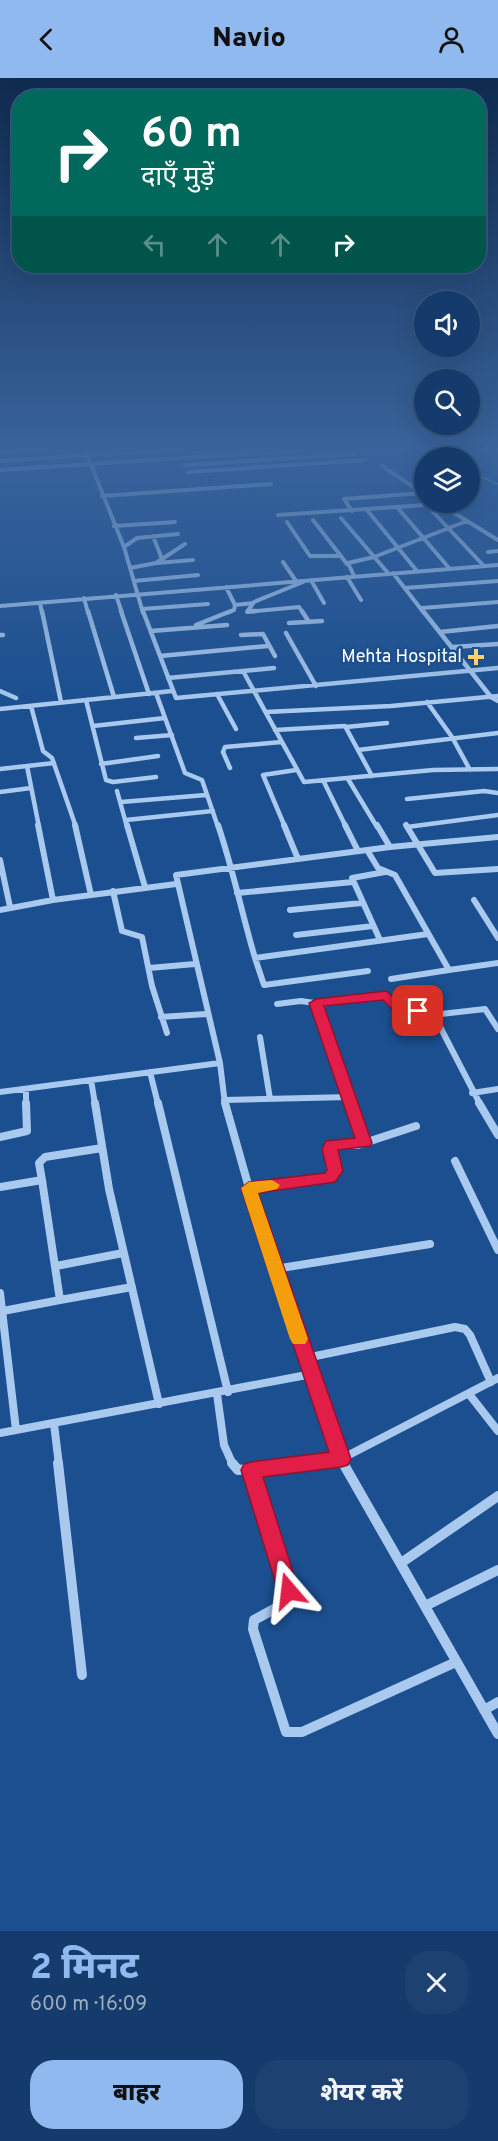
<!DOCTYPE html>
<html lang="hi">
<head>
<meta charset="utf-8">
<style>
  body { margin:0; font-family:Overpass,"Noto Sans Devanagari",sans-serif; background:#1d4271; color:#f1f3f6; height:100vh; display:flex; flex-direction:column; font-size:22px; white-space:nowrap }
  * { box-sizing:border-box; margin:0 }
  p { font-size:20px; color:#9dadc1 }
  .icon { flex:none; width:33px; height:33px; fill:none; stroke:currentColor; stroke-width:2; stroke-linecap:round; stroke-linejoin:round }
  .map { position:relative; height:1853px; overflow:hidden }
  .drawer { display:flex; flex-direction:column; background:#143b6b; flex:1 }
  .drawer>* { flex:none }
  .banner { position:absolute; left:12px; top:12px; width:474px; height:183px; border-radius:24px; box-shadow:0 6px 24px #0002,0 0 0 2px #33557e; background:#00695c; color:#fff; overflow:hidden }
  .tools { position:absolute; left:414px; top:213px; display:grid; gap:12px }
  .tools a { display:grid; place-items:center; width:66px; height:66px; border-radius:50%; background:#143b6b; box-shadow:0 6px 24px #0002,0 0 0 2px #33557e; font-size:30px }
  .pin { position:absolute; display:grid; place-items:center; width:51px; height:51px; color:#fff; margin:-26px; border-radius:12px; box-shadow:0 3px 9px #0006 }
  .me { position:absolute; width:66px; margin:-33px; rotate:343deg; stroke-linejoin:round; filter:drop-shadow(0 0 4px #0008) }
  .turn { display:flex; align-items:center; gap:21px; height:126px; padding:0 30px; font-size:27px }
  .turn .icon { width:78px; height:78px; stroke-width:2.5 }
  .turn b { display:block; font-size:42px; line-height:51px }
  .lanes { display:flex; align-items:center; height:57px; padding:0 30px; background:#0003; justify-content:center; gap:30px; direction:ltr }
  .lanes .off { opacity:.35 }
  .round { display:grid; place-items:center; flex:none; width:63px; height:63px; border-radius:24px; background:#1d4271 }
  .headline { display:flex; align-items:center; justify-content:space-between; height:102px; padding:0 30px }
  h1 { font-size:36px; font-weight:800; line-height:45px; color:#90b9f0 }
  .primary-button { display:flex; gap:12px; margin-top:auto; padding:12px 30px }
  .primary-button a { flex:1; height:69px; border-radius:24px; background:#90b9f0; color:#111; font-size:24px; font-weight:800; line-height:69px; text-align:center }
  .primary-button a+a { background:#1d4271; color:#f1f3f6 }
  header { display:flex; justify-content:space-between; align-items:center; height:78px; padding:0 30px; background:#90b9f0; color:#111; font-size:27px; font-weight:800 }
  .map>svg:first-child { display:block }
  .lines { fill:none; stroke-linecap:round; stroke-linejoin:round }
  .stream { stroke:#9cc4f0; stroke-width:1.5 }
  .minor-far4 { stroke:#a9c9ee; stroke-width:4 }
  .minor-far3 { stroke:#a9c9ee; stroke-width:4.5 }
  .minor-far2 { stroke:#a9c9ee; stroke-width:6 }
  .minor-far1 { stroke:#a9c9ee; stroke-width:8 }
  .minor { stroke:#a9c9ee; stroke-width:10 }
  .route { fill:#e11d48; stroke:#92132f; stroke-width:1.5 }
  .slow { fill:#f59e0b }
  .poi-dot { fill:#ffd166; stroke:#1b4f8f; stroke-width:2 }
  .labels { text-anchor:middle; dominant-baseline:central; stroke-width:5; stroke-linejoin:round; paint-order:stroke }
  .far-poi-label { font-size:18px; fill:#fff; stroke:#1b4f8f; text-anchor:end }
</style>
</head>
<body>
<header><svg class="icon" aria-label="back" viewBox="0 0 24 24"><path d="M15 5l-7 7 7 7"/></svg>Navio<svg class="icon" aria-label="person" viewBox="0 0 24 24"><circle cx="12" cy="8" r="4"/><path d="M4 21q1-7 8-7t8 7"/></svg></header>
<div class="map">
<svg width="498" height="1853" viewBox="0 0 498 1853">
  <rect width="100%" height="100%" fill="#1b4f8f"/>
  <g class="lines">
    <path class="stream" d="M414,369L438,380
      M470,394L498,406"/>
    <path class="minor-far4" d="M84,369L124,469L143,535
      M430,369L443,380
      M0,373L64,369
      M0,383L204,369
      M185,387L356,376
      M382,388L421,414
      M0,392L344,369
      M188,394L365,382
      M102,418L271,406
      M397,429L449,490
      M448,431L467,443
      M367,432L417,493
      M352,433L344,421L422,415
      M450,433L433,434L484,488
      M278,437L440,426
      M341,440L388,495
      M313,442L347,486
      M287,444L310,478H341
      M114,448L175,444
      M153,458L162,481
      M124,469L137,460L178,456
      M488,474L498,473
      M283,484L296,503
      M157,485L193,482
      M130,490L156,485L185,466
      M393,495L424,535
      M354,498L348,485L374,479L467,443L498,462
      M347,499L361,522
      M311,502L324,525
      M134,503L198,497
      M226,509L235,527L253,525
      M405,510L498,503
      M116,517L122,535
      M84,520L88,535
      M40,525L42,535
      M0,528L498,487
      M422,530L498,524
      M142,531L208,526
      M227,535L234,532L235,527
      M303,535L299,529L247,534L254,524L303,504"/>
    <path class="minor-far3" d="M42,533L61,624
      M88,533L114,619
      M121,533L149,616
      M143,533L176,620L498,590
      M248,533H256
      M302,533L309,544
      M423,533L491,619L498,623
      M289,545L322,543
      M196,547L231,533
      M151,553L227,547
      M440,554L498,548
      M286,555L316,608
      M0,557H3
      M241,557L263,556L275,578
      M453,569L498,566
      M160,578L268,568
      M243,593L304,704L433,692L498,691
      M168,600L274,590
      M0,613L16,620
      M156,615L185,695L202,702L218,749
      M217,616L236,651
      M86,622L106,702L113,704L156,699
      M427,624L452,659L470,692
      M31,628L43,673L52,680L76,749
      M0,631L172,613
      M266,634L391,628L498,618
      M93,648L165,640
      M346,649L387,645
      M275,652L345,648L372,698
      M136,660L172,657
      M358,672L498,655
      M101,686L158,678
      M27,688L39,749
      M230,690L223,674L225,669L281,664
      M0,691L54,685
      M348,701L377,749
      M324,704L346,749
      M117,713L127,749
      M0,714L31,710
      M407,721L484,713L498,715
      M121,724L206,717
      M126,742L213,733
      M285,749L263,697L296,692
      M407,749L498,737"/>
    <path class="minor-far2" d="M38,747L53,822
      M75,747L91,817
      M127,747L145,809
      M218,747C233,791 242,836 255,880
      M284,747L298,781
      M345,747L358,773
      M377,747L390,769L367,772L378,790L395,797L449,892L498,885
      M406,747L435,795L498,791
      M390,769L498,759
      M0,782L10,829
      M113,813L122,853L142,859L152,908L167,955
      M237,815L353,804
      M474,822L498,860
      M0,832L53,822L176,806
      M290,832L362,825
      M296,857L373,848
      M380,862L352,800L385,794
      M149,890L195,886
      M368,893L264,907L255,880L428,856
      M391,901L449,892
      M277,926L301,923L321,926L386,917C401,932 416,932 436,941
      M161,939L206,936
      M260,959L270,1021
      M150,994L158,1026
      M91,1002L95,1026
      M26,1011V1026
      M0,1014L220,985
      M472,1015L498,1011
      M350,1019L352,1026
      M224,1022L350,1019L316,925
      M225,1026L220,985L176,797L367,772
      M480,1026L436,941L441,936L485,931L498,951"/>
    <path class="minor-far1" d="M95,1025L109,1111L159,1326
      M158,1025L228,1314
      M225,1025L249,1110L344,1387
      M352,1025L364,1064
      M479,1025L498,1057
      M0,1059L27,1053L26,1025
      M455,1083L498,1172
      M42,1102L39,1085L45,1079L102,1070
      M0,1109L42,1102L60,1222L3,1233
      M249,1110L330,1100L335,1093L330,1071L332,1067H358L416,1048
      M56,1188L123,1175
      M275,1191L430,1166
      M0,1215L16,1352
      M60,1222L132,1209
      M306,1280L455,1249L465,1251L470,1257L491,1304
      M217,1316L224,1367L233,1387
      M469,1316L498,1353
      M54,1346L59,1387
      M0,1355L312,1296
      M295,1387L341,1381L498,1300"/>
    <path class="minor" d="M58,1385L82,1597
      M232,1385L238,1392L307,1385
      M343,1385L498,1656
      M251,1392L289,1513L287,1524L254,1542L253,1551L286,1654H302L456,1584
      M401,1485L498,1418
      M425,1528L498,1492
      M484,1632L498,1624"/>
  </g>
  <linearGradient id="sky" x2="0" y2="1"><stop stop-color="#0f2b4f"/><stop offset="0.59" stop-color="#39639b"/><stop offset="1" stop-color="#39639b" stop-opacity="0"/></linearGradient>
  <rect width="498" height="628" fill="url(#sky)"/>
  <path class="route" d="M386,913L402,926L423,930L425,933L418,937L393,932L383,922L324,928L372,1065L370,1068L338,1072L343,1093L335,1104L258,1115L351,1381L348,1387L341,1389L263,1399L299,1513L296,1520L289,1523L282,1520L278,1513L241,1392L244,1386L251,1384L329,1374L241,1110L249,1104L325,1095L327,1092L322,1071L326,1063L355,1060L309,925L316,921Z"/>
  <path class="slow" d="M272,1102L280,1107L277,1111L258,1115L308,1261L305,1266H293L290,1261L241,1110L249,1104Z"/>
  <path class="poi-dot" d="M473 570h6v6h6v6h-6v6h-6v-6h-6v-6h6z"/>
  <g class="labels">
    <g class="far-poi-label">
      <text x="462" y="579">Mehta Hospital</text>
    </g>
  </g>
</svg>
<div class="tools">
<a><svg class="icon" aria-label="sound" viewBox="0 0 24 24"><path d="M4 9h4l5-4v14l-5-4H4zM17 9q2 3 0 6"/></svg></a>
<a><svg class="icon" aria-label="search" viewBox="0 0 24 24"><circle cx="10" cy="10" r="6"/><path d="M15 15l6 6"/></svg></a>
<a><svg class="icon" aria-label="layers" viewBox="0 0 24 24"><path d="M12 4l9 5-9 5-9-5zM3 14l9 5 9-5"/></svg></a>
</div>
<div class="pin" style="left:418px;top:933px;background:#d93025"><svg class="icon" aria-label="arrive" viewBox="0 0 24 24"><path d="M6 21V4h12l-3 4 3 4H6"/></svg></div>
<svg class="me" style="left:289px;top:1513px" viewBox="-20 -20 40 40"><path d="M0-17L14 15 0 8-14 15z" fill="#e11d48" stroke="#fff" stroke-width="4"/></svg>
<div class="banner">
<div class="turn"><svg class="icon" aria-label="right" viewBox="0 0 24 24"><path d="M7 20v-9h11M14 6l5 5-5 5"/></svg><div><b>60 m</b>दाएँ मुड़ें</div></div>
<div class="lanes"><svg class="icon off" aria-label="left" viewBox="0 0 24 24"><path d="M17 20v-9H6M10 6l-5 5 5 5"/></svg><svg class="icon off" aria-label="ahead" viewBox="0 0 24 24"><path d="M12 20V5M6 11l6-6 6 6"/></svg><svg class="icon off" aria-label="ahead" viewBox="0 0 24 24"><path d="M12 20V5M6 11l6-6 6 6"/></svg><svg class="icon" aria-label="right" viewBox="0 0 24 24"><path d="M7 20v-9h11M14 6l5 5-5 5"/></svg></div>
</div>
</div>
<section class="drawer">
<div class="headline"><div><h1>2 मिनट</h1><p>600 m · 16:09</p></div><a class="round"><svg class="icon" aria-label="close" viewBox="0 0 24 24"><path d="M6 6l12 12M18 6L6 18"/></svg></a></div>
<div class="primary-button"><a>बाहर</a><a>शेयर करें</a></div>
</section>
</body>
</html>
